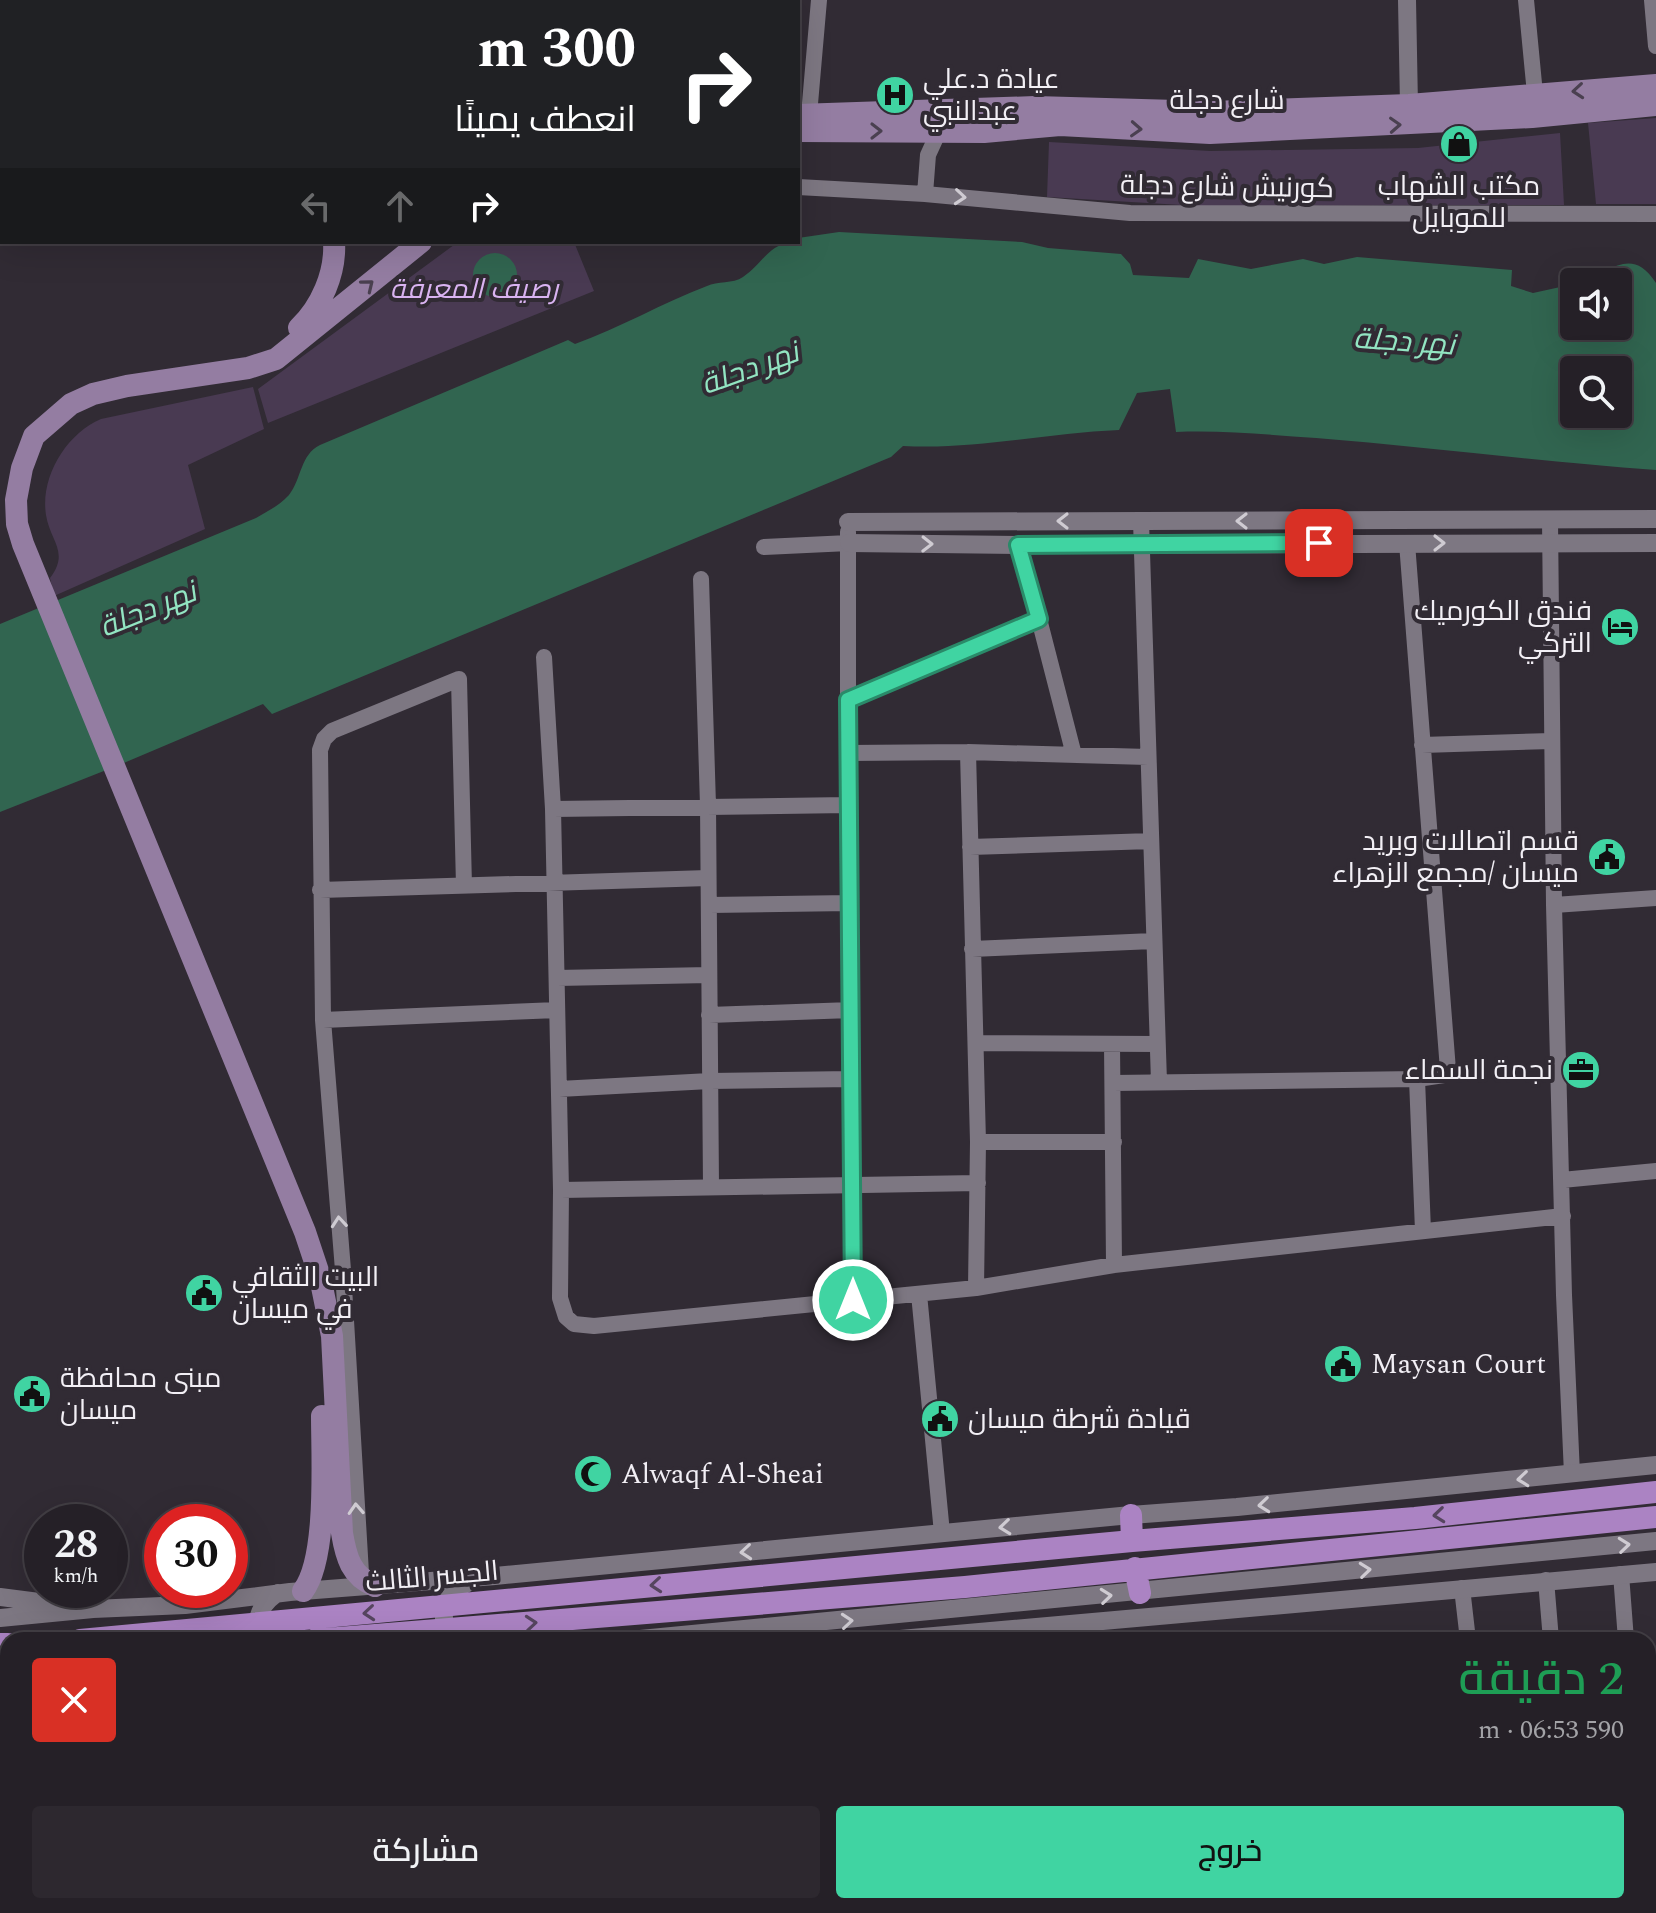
<!DOCTYPE html>
<html lang="ar">
<head>
<meta charset="utf-8">
<style>
  body { margin:0; font-family:Spectral,Cairo,serif; background:#2d282f; color:#f1f3f6; direction:rtl; height:100vh; display:flex; flex-direction:column; font-size:30px; white-space:nowrap }
  * { box-sizing:border-box; margin:0 }
  p { font-size:26px; color:#a3a3a7 }
  .icon { flex:none; width:44px; height:44px; fill:none; stroke:currentColor; stroke-width:2; stroke-linecap:round; stroke-linejoin:round }
  .map { position:relative; flex:1; overflow:hidden; direction:ltr }
  .drawer { position:absolute; left:0px; top:1632px; width:1656px; height:282px; display:flex; flex-direction:column; background:#252027; border-radius:24px 24px 0 0; box-shadow:0 8px 32px #0002,0 0 0 2px #423e44; direction:rtl }
  .drawer>* { flex:none }
  .top-card { position:absolute; left:0px; top:0px; width:800px; height:244px; box-shadow:0 8px 32px #0002,0 0 0 2px #423e44; direction:rtl; background:#202124; color:#fff; overflow:hidden }
  .buttons { position:absolute; left:1560px; top:268px; display:grid; gap:16px }
  .buttons a { display:grid; place-items:center; width:72px; height:72px; border-radius:8px; background:#252027; box-shadow:0 8px 32px #0002,0 0 0 2px #423e44; font-size:40px }
  .speed { position:absolute; left:24px; top:1504px; display:flex; gap:16px; font-size:40px; font-weight:700; text-align:center }
  .speed>* { display:grid; place-content:center; width:104px; height:104px; border-radius:50%; background:#252027; box-shadow:0 8px 32px #0002,0 0 0 2px #423e44; line-height:1 }
  .speed small { font-size:20px; font-weight:400 }
  .speed .limit { border:12px solid #d22; background:#fff; color:#111 }
  .pin { position:absolute; display:grid; place-items:center; width:68px; height:68px; color:#fff; margin:-34px; border-radius:16px; box-shadow:0 4px 12px #0006 }
  .me { position:absolute; width:88px; margin:-44px; rotate:0deg; stroke-linejoin:round; filter:drop-shadow(0 0 6px #0008) }
  .turn { display:flex; align-items:center; gap:28px; height:168px; padding:0 32px; font-size:36px }
  .turn .icon { width:104px; height:104px; stroke-width:2.5 }
  .turn b { display:block; font-size:56px; line-height:68px }
  .lanes { display:flex; align-items:center; height:76px; padding:0 32px; background:#0003; justify-content:center; gap:40px; direction:ltr }
  .lanes .off { opacity:.35 }
  .round { display:grid; place-items:center; flex:none; width:84px; height:84px; border-radius:8px; background:#2d282f }
  .headline { display:flex; align-items:center; justify-content:space-between; height:136px; padding:0 32px }
  h1 { font-size:48px; font-weight:600; line-height:60px; color:#1e9e55 }
  .button { display:flex; gap:16px; margin-top:auto; padding:16px 32px }
  .button a { flex:1; height:92px; border-radius:8px; background:#40d4a2; color:#111; font-size:32px; font-weight:600; line-height:92px; text-align:center }
  .button a+a { background:#2d282f; color:#f1f3f6 }
  .map>svg:first-child { display:block }
  .green { fill:#493a52 }
  .water { fill:#316550; fill-rule:evenodd }
  .lines { fill:none; stroke-linecap:round; stroke-linejoin:round }
  .pedestrian { stroke:#7d7782; stroke-width:11 }
  .minor { stroke:#7d7782; stroke-width:16 }
  .tertiary { stroke:#7d7782; stroke-width:18 }
  .secondary { stroke:#947da2; stroke-width:22 }
  .primary { stroke:#ab83c3; stroke-width:22 }
  .oneway { stroke:#4a4050 }
  .oneway2 { stroke:#cfcbd2 }
  .oneway3 { stroke:#56455f }
  .route-casing { stroke:#2a8a69; stroke-width:20 }
  .route { stroke:#40d4a2; stroke-width:14 }
  .labels { text-anchor:middle; dominant-baseline:central; stroke-width:8; stroke-linejoin:round; paint-order:stroke }
  .poi-label { font-size:28px; fill:#f2eff5; stroke:#312b34; text-anchor:start }
  .street-label { font-size:28px; fill:#f2eff5; stroke:#312b34 }
  .park-label { font-size:28px; font-style:italic; fill:#d9b3f1; stroke:#312b34 }
  .water-label { font-size:30px; font-style:italic; fill:#92e5c2; stroke:#312b34 }
</style>
</head>
<body>
<div class="map">
<svg width="1656" height="1913" viewBox="0 0 1656 1913">
  <rect width="100%" height="100%" fill="#312b34"/>
  <path class="green" d="M1656,118V204H1596L1588,123Z
    M1560,133L1564,205L1198,206L1047,197L1049,142L1210,151L1418,148Z
    M458,242H574L594,291L268,423L258,389Z
    M253,387L264,429L188,465L205,529L54,596L50,578C70,552 50,541 46,515C40,477 66,434 101,419Z"/>
  <path class="water" d="M839,232L1022,242L1048,248L1121,254L1130,264L1133,275L1189,278L1198,259L1251,269L1303,259L1324,264L1357,257L1512,270L1511,286L1533,293L1574,284V326H1618V282H1579C1612,271 1632,246 1656,283V470C1542,462 1429,447 1316,438C1269,435 1223,430 1176,432L1170,389L1137,393L1119,430C1047,433 975,450 903,446L891,457L272,714L263,704L119,765L0,812V624L256,518C268,511 280,505 289,495C302,478 300,455 320,445L568,340L575,344C620,328 662,303 707,286C717,281 733,284 743,277C764,263 768,242 798,242V238ZM1574,370H1618V414H1574Z
    M473 275a22 22 0 1 1 44 0a22 22 0 1 1-44 0Z"/>
  <g class="lines">
    <path class="pedestrian" d="M475,0L476,2"/>
    <path class="minor" d="M98,0V2
      M1526,0L1535,94
      M1652,0L1656,46
      M809,115L819,0
      M798,187L925,194L1130,213L1656,214
      M925,194L928,155L939,131
      M1550,520L1554,905L1564,1295L1572,1474
      M1141,521L1159,1082
      M848,532V805L853,1300
      M764,547L849,543
      M701,579L708,805L711,1186
      M1039,619L1074,755
      M544,657L553,809L561,1190L560,1298L566,1317L574,1324L594,1326L976,1288L1114,1265L1563,1216
      M848,700L1039,619L1018,545
      M1422,745L1552,741
      M968,752L978,1142L976,1288
      M848,753L968,752L1148,757
      M553,809L848,805
      M970,847L1151,841
      M320,890L708,878
      M709,905L850,903
      M1554,905L1656,898
      M972,949L1153,941
      M557,978L709,975
      M709,1015L851,1010
      M323,1020L557,1010
      M976,1043L1157,1044
      M1112,1044L1114,1265
      M1417,1079L1423,1231
      M1113,1083L1417,1079L1444,1075L1448,1070L1407,543
      M559,1089L710,1081L851,1079
      M978,1142H1114
      M1562,1180L1656,1171
      M561,1190L978,1183
      M919,1294L942,1533
      M361,1573L343,1270L323,1020L320,750L324,739L332,731L459,679L464,886
      M1621,1574L1626,1640
      M1546,1580L1551,1640
      M1462,1588L1468,1640
      M1648,1783H1656
      M1649,1840L1654,1913
      M485,1906L486,1913
      M933,1906L934,1913
      M1034,1906V1913
      M1137,1906L1138,1913
      M1236,1906V1913
      M1294,1906L1295,1913
      M1368,1906V1913
      M1433,1906L1434,1913
      M1508,1906L1509,1913
      M1579,1906V1913"/>
    <path class="tertiary" d="M264,0V2
      M1407,0L1409,105
      M848,522L1656,519
      M849,543L1018,545L1656,543
      M0,1597L70,1606
      M0,1618L93,1609L185,1605L290,1592L495,1576L1131,1515L1237,1507L1656,1465
      M257,1640C255,1620 260,1603 278,1593
      M455,1640C433,1614 445,1593 473,1580
      M630,1640L1656,1541
      M889,1640L1656,1572
      M0,1697H8
      M0,1718H8
      M63,1906V1913
      M88,1906V1913
      M332,1906L333,1913
      M362,1906L363,1913"/>
    <path class="secondary" d="M798,115L1035,107L1212,112L1409,105L1656,85
      M798,131L984,132L1060,125L1210,133L1532,117L1656,105
      M0,174L2,175
      M0,192L2,193
      M299,328C321,307 336,273 334,242
      M375,1586C351,1576 346,1557 342,1533L332,1336L320,1277L305,1232L23,544L17,524L16,500L22,468L34,436L71,404L93,394L127,386L248,368L276,359L421,242
      M303,1591C328,1558 322,1459 322,1416"/>
    <path class="primary" d="M1131,1515L1132,1541
      M1135,1568L1140,1593
      M80,1640L1132,1541L1415,1518L1656,1492
      M314,1640L965,1587L1656,1517
      M0,1644H8
      M0,1671H8"/>
  </g>
  <defs><path id="oneway-chevron" d="M-2-3.5L2.5 0L-2 3.5" fill="none" stroke-width="1.6" stroke-linecap="round" stroke-linejoin="round" transform="scale(2)"/></defs>
  <g class="oneway">
    <use href="#oneway-chevron" transform="translate(1578 91) rotate(175)"/>
    <use href="#oneway-chevron" transform="translate(1395 125) rotate(-3)"/>
    <use href="#oneway-chevron" transform="translate(1136 129) rotate(3)"/>
    <use href="#oneway-chevron" transform="translate(876 131)"/>
    <use href="#oneway-chevron" transform="translate(368 285) rotate(-39)"/>
  </g>
  <g class="oneway2">
    <use href="#oneway-chevron" transform="translate(960 197) rotate(5)"/>
    <use href="#oneway-chevron" transform="translate(1063 521) rotate(180)"/>
    <use href="#oneway-chevron" transform="translate(1242 521) rotate(180)"/>
    <use href="#oneway-chevron" transform="translate(1439 543)"/>
    <use href="#oneway-chevron" transform="translate(927 544) rotate(1)"/>
    <use href="#oneway-chevron" transform="translate(339 1222) rotate(-95)"/>
    <use href="#oneway-chevron" transform="translate(1523 1479) rotate(174)"/>
    <use href="#oneway-chevron" transform="translate(1264 1505) rotate(174)"/>
    <use href="#oneway-chevron" transform="translate(356 1509) rotate(-93)"/>
    <use href="#oneway-chevron" transform="translate(1005 1527) rotate(174)"/>
    <use href="#oneway-chevron" transform="translate(1624 1545) rotate(-6)"/>
    <use href="#oneway-chevron" transform="translate(746 1552) rotate(175)"/>
    <use href="#oneway-chevron" transform="translate(1365 1570) rotate(-6)"/>
    <use href="#oneway-chevron" transform="translate(1106 1596) rotate(-6)"/>
    <use href="#oneway-chevron" transform="translate(847 1621) rotate(-5)"/>
  </g>
  <g class="oneway3">
    <use href="#oneway-chevron" transform="translate(1439 1515) rotate(174)"/>
    <use href="#oneway-chevron" transform="translate(656 1585) rotate(175)"/>
    <use href="#oneway-chevron" transform="translate(369 1613) rotate(175)"/>
    <use href="#oneway-chevron" transform="translate(531 1623) rotate(-5)"/>
  </g>
  <g class="lines">
    <defs>
      <path id="route" d="M853,1300L848,700L1039,619L1018,545L1319,543"/>
    </defs>
    <use href="#route" class="route-casing"/>
    <use href="#route" class="route"/>
  </g>
  <defs>
    <symbol id="hospital-disc" viewBox="-11 -11 22 22"><circle r="9.5" fill="#40d4a2" stroke="#312b34"/><path d="M-5-5h3v3.5h4V-5h3V5h-3V1.5h-4V5h-3Z" fill="#111"/></symbol>
    <symbol id="shop-disc" viewBox="-11 -11 22 22"><circle r="9.5" fill="#40d4a2" stroke="#312b34"/><path d="M-5-2.5h2.3a2.7 3.5 0 0 1 5.4 0H5L5.5 6h-11ZM-1.5-2.5h3a1.5 2.3 0 0 0-3 0Z" fill="#111"/></symbol>
    <symbol id="hotel-disc" viewBox="-11 -11 22 22"><circle r="9.5" fill="#40d4a2" stroke="#312b34"/><path d="M-6-4.5h1.5V1H6V5H4.5V3h-9V5H-6ZM-4 0a1.8 1.8 0 1 1 3.6 0ZM.5 0V-2.5h3Q6-2.5 6 0Z" fill="#111"/></symbol>
    <symbol id="civic-disc" viewBox="-11 -11 22 22"><circle r="9.5" fill="#40d4a2" stroke="#312b34"/><path d="M-.6-6.5H3V-4.5H.6V-3L4-1V1h2V6H-6V1h2V-1L-.6-3ZM-1.2 2.5V6h2.4V2.5Z" fill="#111"/></symbol>
    <symbol id="office-disc" viewBox="-11 -11 22 22"><circle r="9.5" fill="#40d4a2" stroke="#312b34"/><path d="M-6-3h4V-5.5h4V-3h4V5H-6ZM-1-4.5V-3h2v-1.5ZM-6 0V1H6V0Z" fill="#111"/></symbol>
    <symbol id="mosque-disc" viewBox="-11 -11 22 22"><circle r="9.5" fill="#40d4a2" stroke="#312b34"/><path d="M3.5-4.9A6 6 0 1 0 3.5 4.9A5 5 0 1 1 3.5-4.9Z" fill="#111"/></symbol>
  </defs>
  <g fill-rule="evenodd">
    <use href="#hospital-disc" x="873" y="73" width="44" height="44"/>
    <use href="#shop-disc" x="1437" y="122" width="44" height="44"/>
    <use href="#hotel-disc" x="1598" y="605" width="44" height="44"/>
    <use href="#civic-disc" x="1585" y="835" width="44" height="44"/>
    <use href="#office-disc" x="1559" y="1048" width="44" height="44"/>
    <use href="#civic-disc" x="182" y="1271" width="44" height="44"/>
    <use href="#civic-disc" x="1321" y="1342" width="44" height="44"/>
    <use href="#civic-disc" x="10" y="1372" width="44" height="44"/>
    <use href="#civic-disc" x="918" y="1397" width="44" height="44"/>
    <use href="#mosque-disc" x="571" y="1452" width="44" height="44"/>
  </g>
  <g class="labels">
    <g class="poi-label">
      <text x="923" y="79">عيادة د.علي<tspan x="923" dy="32">عبدالنبي</tspan></text>
      <text x="1459" y="186" text-anchor="middle">مكتب الشهاب<tspan x="1459" dy="32">للموبايل</tspan></text>
      <text x="1592" y="611" text-anchor="end">فندق الكورميك<tspan x="1592" dy="32">التركي</tspan></text>
      <text x="1579" y="841" text-anchor="end">قسم اتصالات وبريد<tspan x="1579" dy="32">ميسان /مجمع الزهراء</tspan></text>
      <text x="1553" y="1070" text-anchor="end">نجمة السماء</text>
      <text x="232" y="1277">البيت الثقافي<tspan x="232" dy="32">في ميسان</tspan></text>
      <text x="1371" y="1364">Maysan Court</text>
      <text x="60" y="1378">مبنى محافظة<tspan x="60" dy="32">ميسان</tspan></text>
      <text x="968" y="1419">قيادة شرطة ميسان</text>
      <text x="621" y="1474">Alwaqf Al-Sheai</text>
    </g>
    <g class="street-label">
      <text x="1227" y="100">شارع دجلة</text>
      <text transform="translate(1227 187) rotate(1)">كورنيش شارع دجلة</text>
      <text transform="translate(432 1577) rotate(-5)">الجسر الثالث</text>
    </g>
    <g class="park-label">
      <text x="474" y="289">رصيف المعرفة</text>
    </g>
    <g class="water-label">
      <text transform="translate(1404 342) rotate(4)">نهر دجلة</text>
      <text transform="translate(750 369) rotate(-20)">نهر دجلة</text>
      <text transform="translate(148 610) rotate(-22)">نهر دجلة</text>
    </g>
  </g>
</svg>
<div class="buttons">
<a><svg class="icon" aria-label="sound" viewBox="0 0 24 24"><path d="M4 9h4l5-4v14l-5-4H4zM17 9q2 3 0 6"/></svg></a>
<a><svg class="icon" aria-label="search" viewBox="0 0 24 24"><circle cx="10" cy="10" r="6"/><path d="M15 15l6 6"/></svg></a>
</div>
<div class="speed"><div>28<small>km/h</small></div><div class="limit">30</div></div>
<div class="pin" style="left:1319px;top:543px;background:#d93025"><svg class="icon" aria-label="arrive" viewBox="0 0 24 24"><path d="M6 21V4h12l-3 4 3 4H6"/></svg></div>
<svg class="me" style="left:853px;top:1300px" viewBox="-20 -20 40 40"><circle r="17" fill="#40d4a2" stroke="#fff" stroke-width="3"/><path d="M0-11L8 9 0 5-8 9z" fill="#fff"/></svg>
<div class="top-card">
<div class="turn"><svg class="icon" aria-label="right" viewBox="0 0 24 24"><path d="M7 20v-9h11M14 6l5 5-5 5"/></svg><div><b>300 m</b>انعطف يمينًا</div></div>
<div class="lanes"><svg class="icon off" aria-label="left" viewBox="0 0 24 24"><path d="M17 20v-9H6M10 6l-5 5 5 5"/></svg><svg class="icon off" aria-label="ahead" viewBox="0 0 24 24"><path d="M12 20V5M6 11l6-6 6 6"/></svg><svg class="icon" aria-label="right" viewBox="0 0 24 24"><path d="M7 20v-9h11M14 6l5 5-5 5"/></svg></div>
</div>
<section class="drawer">
<div class="headline"><div><h1>2 دقيقة</h1><p>590 m · 06:53</p></div><a class="round" style="background:#d93025;color:#fff"><svg class="icon" aria-label="close" viewBox="0 0 24 24"><path d="M6 6l12 12M18 6L6 18"/></svg></a></div>
<div class="button"><a>خروج</a><a>مشاركة</a></div>
</section>
</div>
</body>
</html>
